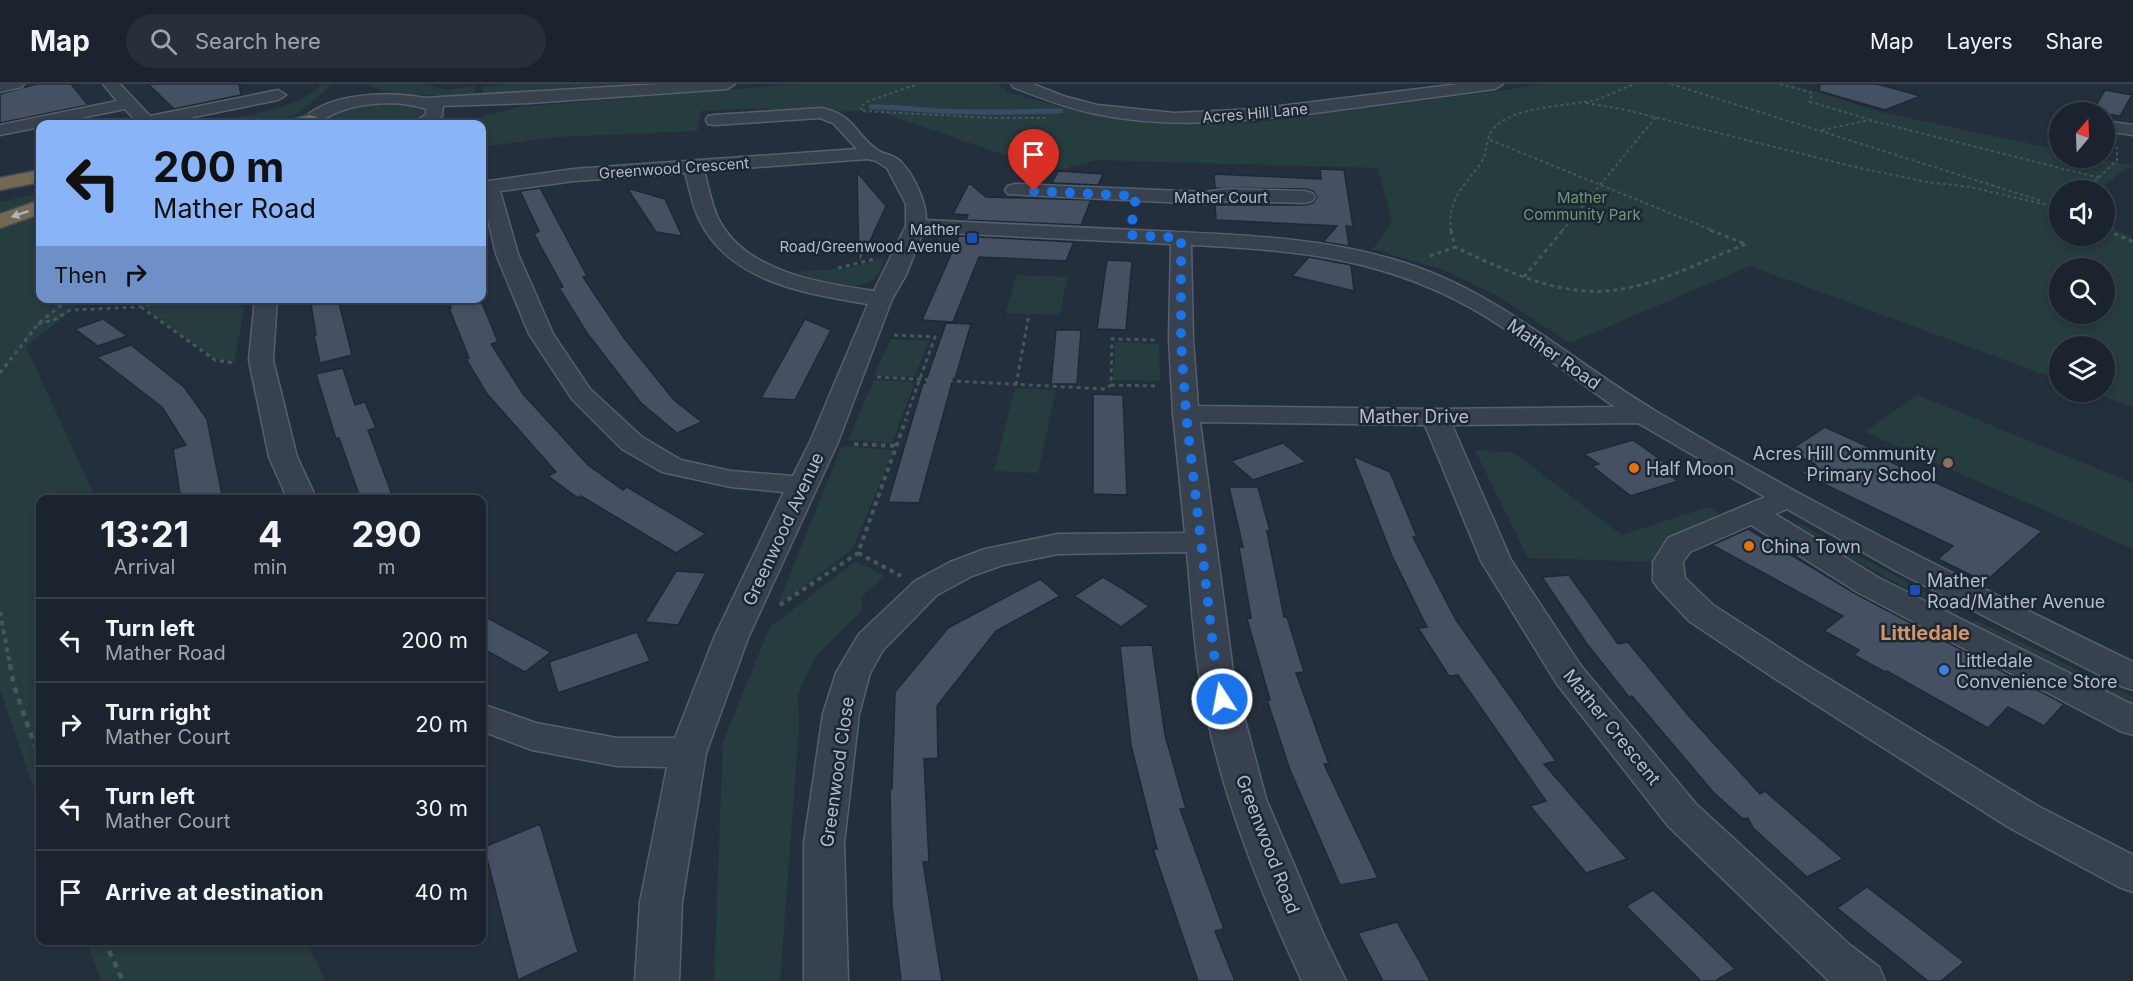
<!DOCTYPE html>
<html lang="en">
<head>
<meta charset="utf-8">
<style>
  body { margin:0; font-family:Inter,sans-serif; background:#282f3a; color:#f1f3f6; height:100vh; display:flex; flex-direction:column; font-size:22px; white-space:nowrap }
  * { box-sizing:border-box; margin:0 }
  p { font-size:20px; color:#a0a4aa }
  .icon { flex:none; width:33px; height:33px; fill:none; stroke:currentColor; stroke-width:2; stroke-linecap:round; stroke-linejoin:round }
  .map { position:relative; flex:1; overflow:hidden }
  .drawer { position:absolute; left:36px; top:411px; width:450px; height:450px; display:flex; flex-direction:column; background:#1b232e; border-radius:12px; box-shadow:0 3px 9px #0003,0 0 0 2px #39404a }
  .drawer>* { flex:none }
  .hud { position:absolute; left:36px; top:36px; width:450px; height:183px; border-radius:12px; box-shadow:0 3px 9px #0003,0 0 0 2px #39404a; background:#8ab4f8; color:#111; overflow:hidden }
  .needle { width:39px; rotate:19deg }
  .fabs { position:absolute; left:2049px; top:18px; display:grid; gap:12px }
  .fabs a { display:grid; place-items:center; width:66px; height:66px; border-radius:50%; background:#1b232e; box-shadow:0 3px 9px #0003,0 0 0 2px #39404a; font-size:30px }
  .pin { position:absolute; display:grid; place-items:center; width:51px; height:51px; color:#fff; margin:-62px -26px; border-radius:50% 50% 50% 0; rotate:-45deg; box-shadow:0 0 6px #0007 }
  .pin .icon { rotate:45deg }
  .me { position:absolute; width:66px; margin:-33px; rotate:349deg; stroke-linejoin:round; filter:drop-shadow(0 0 4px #0008) }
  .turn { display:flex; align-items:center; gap:21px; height:126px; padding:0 18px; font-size:27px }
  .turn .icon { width:78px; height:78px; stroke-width:2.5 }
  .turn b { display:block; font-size:42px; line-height:51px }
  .then { display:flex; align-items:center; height:57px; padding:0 18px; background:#0003; gap:12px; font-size:22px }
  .eta { display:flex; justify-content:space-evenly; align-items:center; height:102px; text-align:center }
  .eta b { font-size:36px; font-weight:700; line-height:42px }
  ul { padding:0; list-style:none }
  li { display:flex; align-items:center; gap:18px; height:84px; padding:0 18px; border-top:2px solid #39404a }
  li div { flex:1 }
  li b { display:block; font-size:22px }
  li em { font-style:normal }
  header { display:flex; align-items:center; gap:36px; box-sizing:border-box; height:84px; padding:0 30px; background:#1b232e; border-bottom:2px solid #39404a }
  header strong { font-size:28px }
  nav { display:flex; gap:33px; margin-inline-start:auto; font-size:21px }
  .search { width:420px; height:54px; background:#282f3a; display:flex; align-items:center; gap:15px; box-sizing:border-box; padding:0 21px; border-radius:33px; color:#a0a4aa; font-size:22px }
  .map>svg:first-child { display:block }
  .green { fill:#263c3f; fill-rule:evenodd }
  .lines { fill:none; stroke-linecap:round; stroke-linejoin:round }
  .stream { stroke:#394c67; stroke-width:5 }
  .building { fill:#455162; stroke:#1f2835; stroke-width:1.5 }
  .minor-casing { stroke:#565f6c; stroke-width:3 }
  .highway-casing { stroke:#434c59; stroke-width:3 }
  .path-far3 { stroke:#44595c; stroke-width:2; stroke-dasharray:3 3; stroke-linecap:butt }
  .path-far2 { stroke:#44595c; stroke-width:3; stroke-dasharray:4 4; stroke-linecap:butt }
  .path-far1 { stroke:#44595c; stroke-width:4; stroke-dasharray:4.5 4.5; stroke-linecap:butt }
  .path { stroke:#44595c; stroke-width:4.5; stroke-dasharray:6 6; stroke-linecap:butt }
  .minor { fill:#38414e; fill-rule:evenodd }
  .highway { fill:#746855; fill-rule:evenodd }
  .oneway { fill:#aeb4bd }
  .route { stroke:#1a73e8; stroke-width:10; stroke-dasharray:0 18 }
  .transit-dot { fill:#1a4fb4; stroke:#1d2633; stroke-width:2 }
  .education-dot { fill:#8d6e63; stroke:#1d2633; stroke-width:2 }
  .food-dot { fill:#e8710a; stroke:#1d2633; stroke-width:2 }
  .shop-dot { fill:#3f7fe0; stroke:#1d2633; stroke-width:2 }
  .labels { text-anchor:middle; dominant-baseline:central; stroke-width:5; stroke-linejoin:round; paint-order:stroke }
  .far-street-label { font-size:15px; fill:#b4bcc9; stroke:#1d2633 }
  .far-park-label { font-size:15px; fill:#6b9a76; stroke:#1d2633 }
  .far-poi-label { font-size:15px; fill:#b4bcc9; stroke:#1d2633; text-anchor:end }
  .street-label { font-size:18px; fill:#b4bcc9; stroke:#1d2633 }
  .poi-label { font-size:18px; fill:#b4bcc9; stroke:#1d2633; text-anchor:start }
  .neighbourhood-label { font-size:20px; font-weight:bold; fill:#d59563; stroke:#1d2633 }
</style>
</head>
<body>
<header>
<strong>Map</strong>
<div class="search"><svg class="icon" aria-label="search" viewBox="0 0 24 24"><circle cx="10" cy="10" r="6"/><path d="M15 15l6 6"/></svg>Search here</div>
<nav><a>Map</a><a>Layers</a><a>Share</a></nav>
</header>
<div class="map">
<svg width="2133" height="897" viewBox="0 0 2133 897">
  <rect width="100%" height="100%" fill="#242f3e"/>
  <path class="green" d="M322,0H332L301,28L274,40H193C229,35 297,27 322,0Z
    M368,0H423L447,6L475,2L474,11C449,12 387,13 368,0Z
    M506,0H629L482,10L483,3Z
    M796,0H997L1010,9L1102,33L1163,40L1253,39L1506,6L1539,0H1791L1881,28L2059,66L2060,74H2096L2132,81L2097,106H2060V152H2104L2105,140L2133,154V323L2091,308H2104V262H2060L2059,296L1750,182L1570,259L1496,211L1443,186L1373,165L1392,138L1378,84L1097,76L1064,85L1034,81L874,26L770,31L768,24L701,27L697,47L557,53L482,63V40H458L517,23ZM2060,184H2104V230H2060Z
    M393,18L415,21L424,28L421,33L409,40H321C334,21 372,20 393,18Z
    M40,109V119L0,133V118Z
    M40,127V214L85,215L26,263L96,415L40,416V723L0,606V141Z
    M885,173C882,179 879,190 874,195C857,211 814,194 794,188L848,184Z
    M1016,191L1067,193L1060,231L1006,229Z
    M168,215H246L234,279L213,274L142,222Z
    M891,255L929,257L914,293L874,291Z
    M1115,258L1159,260L1160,297L1113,296Z
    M874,296L915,298L892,359L848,356Z
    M1015,304L1056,306L1038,389L994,387Z
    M1917,311L2133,399V465L1865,348Z
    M842,362L893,366L853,465L777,522Z
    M1475,366L1514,369L1622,451L1708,423L1720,430L1677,450L1661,478L1528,474Z
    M1797,438L1960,527L1956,529L1949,528L1799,445Z
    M856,477L885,492L862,512V527L817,571L798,610L799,645L780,897H714L723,658L770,543Z
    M1973,537L1980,538L2133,613V620L1978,544L1971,539Z
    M87,857H307L325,897H101Z"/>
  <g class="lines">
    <path class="stream" d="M871,23C894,22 917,26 940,27C981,29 1021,28 1061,27"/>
  </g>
  <path class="building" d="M37,0H71L88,21L0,39V10Z
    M148,0H239L241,11L174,25Z
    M1820,0H1877L1921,12L1885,26L1819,7Z
    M2105,6L2132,11L2120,32L2092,28Z
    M1320,85L1344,86L1353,143L1346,142L1349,162L1323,158L1337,142L1216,136L1215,121H1305L1313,119L1317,113L1313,107L1305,105L1215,104L1214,90L1321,95Z
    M1058,87L1103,90L1098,101L1052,99Z
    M857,88L886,122L859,181Z
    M969,99L986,113L1091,116L1081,141L966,136L968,131L953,130Z
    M540,104L587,192L583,193L624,254L674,316L702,338L677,349L641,319L587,249L559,204L563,203L534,150L539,147L520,107Z
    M627,104L665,115L682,152L656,148Z
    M959,152L1074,158L1066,177L979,173L953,238L922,236Z
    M1309,173L1351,181L1354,207L1292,192Z
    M1107,176L1132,177L1126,246L1097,245Z
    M448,214H480L498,258L491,260L523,310L588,381L623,406L627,403L706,450L676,469L581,412L578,414L548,392L556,388L487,310L466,275L469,274L449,224H451Z
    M338,215L352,271L320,279L314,251H316L311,221Z
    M103,235L127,252L98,262L75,245Z
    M805,235L831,246L795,316L761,314Z
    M946,239L971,240L955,295H953L919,419L888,418L923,299H925Z
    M1056,246H1081L1077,300H1051Z
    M131,261L184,303L207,335L223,416H181L173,365L186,361L162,323L97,273Z
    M343,284L355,321L365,318L376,344L368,346L394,416H361L339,354L336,355L316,290Z
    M1093,310L1123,311L1127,411L1093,410Z
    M1825,343L1882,369L1877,372L2042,447L1985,498L1938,475L1953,462L1801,389L1815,380L1788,367Z
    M1633,356L1675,386L1666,389L1678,397L1631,412L1592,382L1599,380L1584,370Z
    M1283,359L1306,378L1253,396L1231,377Z
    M1353,372L1390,388L1417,453H1413L1456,536L1556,677L1544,680L1627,775L1586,789L1530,722L1546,717L1458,591L1449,592L1418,544L1427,543L1392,472Z
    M1229,403H1258L1270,447H1267L1284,533H1287L1304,588L1296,589L1329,680H1324L1378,794L1340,801L1290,686L1267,616H1270L1247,535L1251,534L1239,463H1243Z
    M1748,445L1856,510L2064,620L2044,642L2008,623L1988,644L1887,587L1885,588L1854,571L1859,566L1824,547L1843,532L1712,461Z
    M676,487L706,489L678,541L645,538Z
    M1569,491L1618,560L1628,558L1688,631L1760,710L1765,707L1843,775L1807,793L1753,744L1748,734L1743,735L1713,708L1632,612L1629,613L1587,560L1542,493Z
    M1103,493L1126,507L1149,522L1121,543L1074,512Z
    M1040,495L1060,512L996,547L937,622L938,674L924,675L929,778H923L942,897H901L892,822L890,705H892L895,608L948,544Z
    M482,531L521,552L551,568L525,588L482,564Z
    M637,548L650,577L558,609L549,578Z
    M1152,561L1165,651L1186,725H1180L1224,845L1215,847L1235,897H1198L1153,765H1157L1131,661L1120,562Z
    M540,740L578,868L518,896L484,763Z
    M1867,803L1901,829L1964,878L1941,897H1928L1837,824Z
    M1653,806L1691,842L1735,885L1715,897H1701L1626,822Z
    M1397,838L1421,880L1430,897H1383L1358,849Z"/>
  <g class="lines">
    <defs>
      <path id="minor" d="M0,0H24L22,3L0,8Z
        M103,0H120L150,32L278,6L286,11L278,16L159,40H139L125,25L51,40H40V43L0,51V41L117,17Z
        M659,0H735L727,5L529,19L443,22L442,32L433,40H413L426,30V25C401,16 364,18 338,28C320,35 320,42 299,40C322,8 389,7 424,14Z
        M1011,0H1033L1063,12L1097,21L1175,29L1256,25L1459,0H1503L1495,5C1438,13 1380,20 1323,28C1248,37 1171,46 1096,30C1067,24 1040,14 1013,3Z
        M822,24C857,33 852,47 876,65C883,71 894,70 901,78C914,91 926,118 926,136C1003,140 1080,144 1157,147C1241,151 1324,153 1405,179C1499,209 1571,276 1654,326C1808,420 1971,499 2133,578V606L2121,602L1898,488L1787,425L1775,430L1879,494L2133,621V651L2120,647L1857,508L1751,441L1690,468L1683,478L1685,494L1713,521L1798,576L2036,721L2133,771V808L2119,803L2008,743L1774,594L1689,537L1658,504L1653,497V478L1668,454L1765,413L1638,339L1452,341L1511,476L1581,582L1696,720L1850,861L1879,883L1885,897H1829L1668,742L1557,600L1481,477L1425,341L1200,338L1234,595L1266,715L1325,854L1346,897H1302C1257,801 1217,700 1200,595C1193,553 1191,510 1187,468L1058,470L1003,481L972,492L937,511L883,566L870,589L859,630L844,759L848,897H804V759L823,630L836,589L859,550L915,497L950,478L985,465L1058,450L1185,449L1173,330L1169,256L1171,160L923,148L906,191L892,215L838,358L748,554L706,669L682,818L679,897H635L640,818L667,683L617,682L532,666L482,647V620L536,639L617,654H675L714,554L784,408L731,403L662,388L622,365L572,315L529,250L496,170L482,110V98L574,85L857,65L833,39L820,34L714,41L708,40L706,36L708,32L714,31ZM868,75L876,77L887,84L906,120V142L874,207C821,199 747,189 719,136C711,121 709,103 704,87ZM685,89C690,105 692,122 700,137C730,198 807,210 868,220L810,358L793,392L731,387L681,376L642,353L590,305L553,250L518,170L500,107L574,97ZM1191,161C1301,166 1393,175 1488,234C1532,261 1573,294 1615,323L1435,325L1198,322L1193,256Z
        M2104,37L2133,41V51L2104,47Z
        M1015,100L1205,108L1226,105L1305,107L1312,109L1315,113L1312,117L1305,119L1226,117L1205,120L1008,110L1005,106L1008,102Z
        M255,214H277L273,276L297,373L317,416H288L269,373L249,276Z"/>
      <path id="highway" d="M310,31L317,33L319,37L317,40H289L291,36Z
        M40,86V98L0,106V94Z
        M40,116V130L0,144V130Z"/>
    </defs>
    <use href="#minor" class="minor-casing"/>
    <use href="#highway" class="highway-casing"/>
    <path class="path-far3" d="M1671,0L2042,117
      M1780,0L1812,9L1810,18L1868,35
      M1586,19L1622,25L1855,83L1927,98L1970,103L2060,124
      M862,26L860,23L869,17L918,0
      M863,27L995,34H1045
      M1822,46L1869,36L2100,94
      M1490,56L1714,147
      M2086,106L2117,76V63
      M2104,144L2111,147
      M1451,147C1447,119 1462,103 1479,82C1489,70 1484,51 1497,41C1519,22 1567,22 1595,16C1609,12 1621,5 1634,0
      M1562,147L1656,33"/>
    <path class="path-far2" d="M1451,146L1455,163C1502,185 1554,211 1607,207C1655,203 1702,177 1746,160
      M1710,146L1745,160
      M2107,146L2133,158
      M1430,172L1455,163
      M838,184L874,175
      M1524,193L1563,146
      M141,223L215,276L234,279
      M38,240L56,235L70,226L141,223L168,214
      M894,251L935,253L905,336
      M0,289L38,240L70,214
      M877,293L1105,305L1111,301L1112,255L1156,256
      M1016,301L1029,230
      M1111,301L1158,302"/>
    <path class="path-far1" d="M854,360L898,362
      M858,469L901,492
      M780,521L858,469L906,335
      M0,528L10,581"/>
    <path class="path" d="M10,580L14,602L40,676
      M104,856L123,897"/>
    <use href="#minor" class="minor"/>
    <use href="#highway" class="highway"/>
  </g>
  <defs><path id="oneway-solid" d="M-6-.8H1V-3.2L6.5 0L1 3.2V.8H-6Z" transform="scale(1.5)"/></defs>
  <use class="oneway" href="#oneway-solid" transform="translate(20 130) rotate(161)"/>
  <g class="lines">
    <path class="route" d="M1034,107L1136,112L1130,151L1181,154V256L1186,330L1217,595L1222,615"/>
  </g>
  <g class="transit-dot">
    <rect x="966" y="148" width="12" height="12" rx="3"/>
    <rect x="1909" y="500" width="12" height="12" rx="3"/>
  </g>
  <circle class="education-dot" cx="1948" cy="379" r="6"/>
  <g class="food-dot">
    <circle cx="1634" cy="384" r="6"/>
    <circle cx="1749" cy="462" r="6"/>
  </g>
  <circle class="shop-dot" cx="1944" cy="586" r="6"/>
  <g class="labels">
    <g class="far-street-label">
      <text transform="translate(1255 29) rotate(-5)">Acres Hill Lane</text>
      <text transform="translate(674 84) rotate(-4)">Greenwood Crescent</text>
      <text x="1221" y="113">Mather Court</text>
    </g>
    <g class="far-park-label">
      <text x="1582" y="113">Mather<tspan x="1582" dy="17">Community Park</tspan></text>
    </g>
    <g class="far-poi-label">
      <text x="960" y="145">Mather<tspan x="960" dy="17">Road/Greenwood Avenue</tspan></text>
    </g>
    <g class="street-label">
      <text transform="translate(1554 270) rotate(35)">Mather Road</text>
      <text x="1414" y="332">Mather Drive</text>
      <text transform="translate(783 445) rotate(-65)">Greenwood Avenue</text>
      <text transform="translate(1612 643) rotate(51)">Mather Crescent</text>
      <text transform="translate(837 688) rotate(-82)">Greenwood Close</text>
      <text transform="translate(1268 760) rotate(69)">Greenwood Road</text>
    </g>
    <g class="poi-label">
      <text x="1936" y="369" text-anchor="end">Acres Hill Community<tspan x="1936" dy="21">Primary School</tspan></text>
      <text x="1646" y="384">Half Moon</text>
      <text x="1761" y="462">China Town</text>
      <text x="1927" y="496">Mather<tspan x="1927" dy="21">Road/Mather Avenue</tspan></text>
      <text x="1956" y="576">Littledale<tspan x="1956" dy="21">Convenience Store</tspan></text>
    </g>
    <g class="neighbourhood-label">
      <text x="1925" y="549">Littledale</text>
    </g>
  </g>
</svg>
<div class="fabs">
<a><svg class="needle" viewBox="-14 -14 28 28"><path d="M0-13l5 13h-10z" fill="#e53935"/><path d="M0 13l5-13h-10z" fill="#a0a4aa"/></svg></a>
<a><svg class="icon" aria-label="sound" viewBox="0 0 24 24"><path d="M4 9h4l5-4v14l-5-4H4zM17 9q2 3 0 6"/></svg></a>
<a><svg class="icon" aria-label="search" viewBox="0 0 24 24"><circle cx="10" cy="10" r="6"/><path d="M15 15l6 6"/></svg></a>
<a><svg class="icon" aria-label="layers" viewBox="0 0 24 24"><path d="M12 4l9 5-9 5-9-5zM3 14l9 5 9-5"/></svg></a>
</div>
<div class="pin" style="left:1034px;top:107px;background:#d93025"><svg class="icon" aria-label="arrive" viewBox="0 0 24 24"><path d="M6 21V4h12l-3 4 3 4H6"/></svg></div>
<svg class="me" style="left:1222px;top:615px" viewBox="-20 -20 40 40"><circle r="17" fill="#1a73e8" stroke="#fff" stroke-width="3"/><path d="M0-11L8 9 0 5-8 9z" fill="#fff"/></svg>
<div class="hud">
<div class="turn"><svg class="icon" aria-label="left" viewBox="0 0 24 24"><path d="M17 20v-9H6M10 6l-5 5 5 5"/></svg><div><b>200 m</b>Mather Road</div></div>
<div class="then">Then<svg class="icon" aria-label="right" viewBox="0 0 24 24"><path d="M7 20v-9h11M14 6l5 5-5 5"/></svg></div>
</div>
<section class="drawer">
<div class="eta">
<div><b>13:21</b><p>Arrival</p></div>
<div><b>4</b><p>min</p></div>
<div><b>290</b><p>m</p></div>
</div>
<ul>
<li><svg class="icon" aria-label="left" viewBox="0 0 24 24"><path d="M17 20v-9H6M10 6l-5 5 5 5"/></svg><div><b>Turn left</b><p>Mather Road</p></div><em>200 m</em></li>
<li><svg class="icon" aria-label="right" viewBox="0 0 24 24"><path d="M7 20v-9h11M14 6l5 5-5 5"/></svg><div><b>Turn right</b><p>Mather Court</p></div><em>20 m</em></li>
<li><svg class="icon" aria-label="left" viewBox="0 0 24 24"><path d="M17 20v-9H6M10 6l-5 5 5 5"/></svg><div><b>Turn left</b><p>Mather Court</p></div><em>30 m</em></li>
<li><svg class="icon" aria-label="arrive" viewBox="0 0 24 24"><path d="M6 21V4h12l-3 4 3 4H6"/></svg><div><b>Arrive at destination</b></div><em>40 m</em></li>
</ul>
</section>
</div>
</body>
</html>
